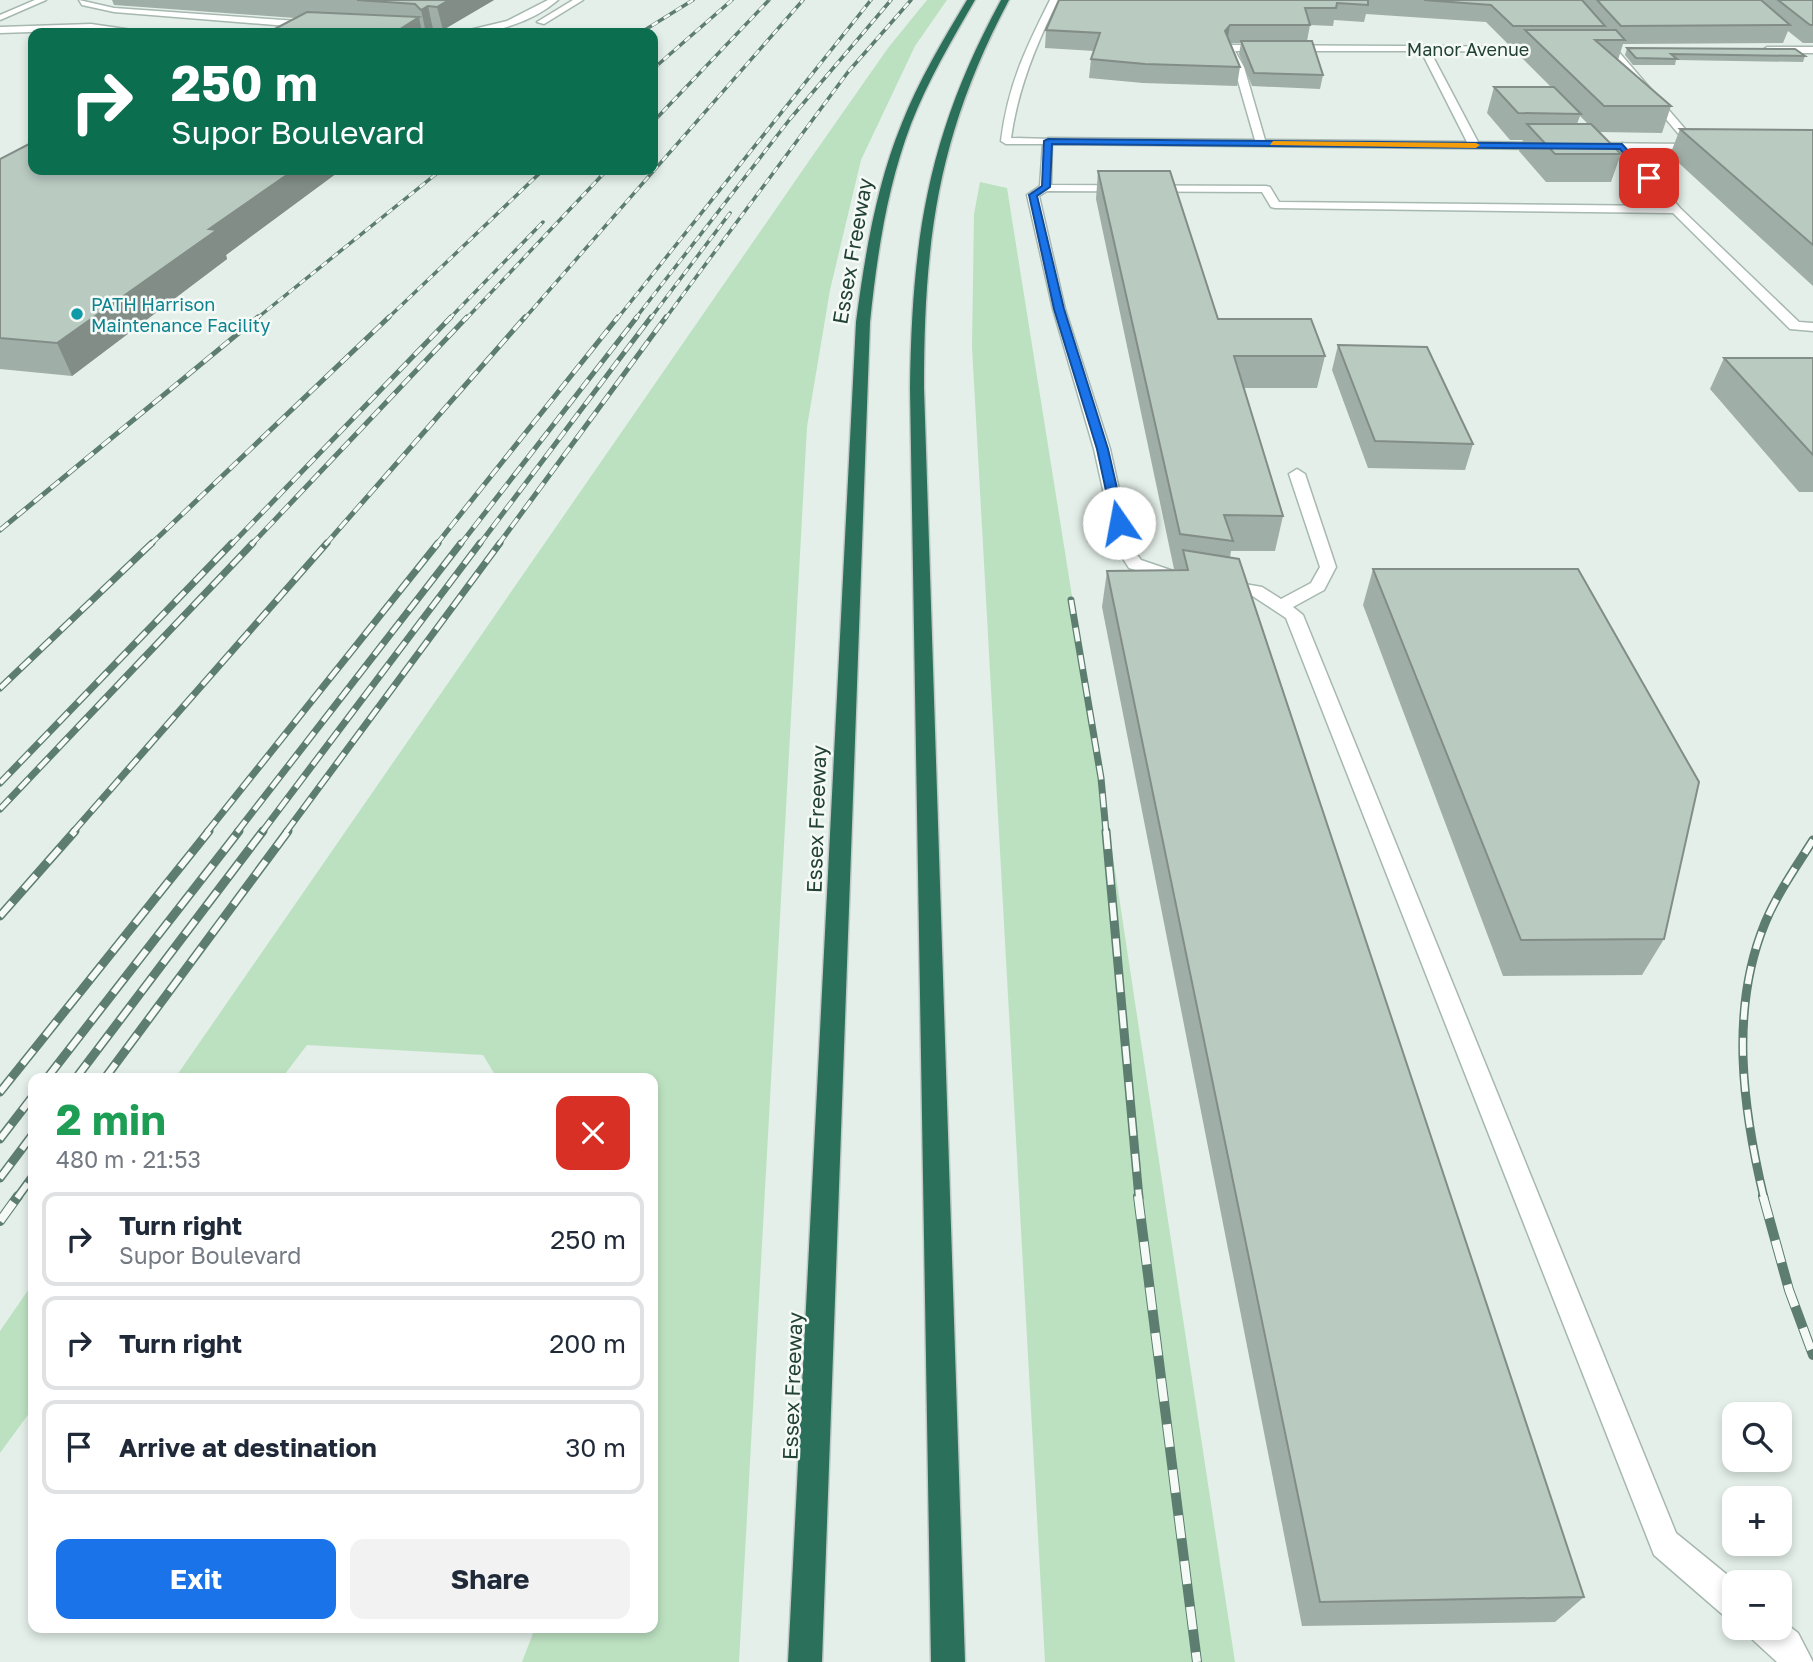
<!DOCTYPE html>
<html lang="en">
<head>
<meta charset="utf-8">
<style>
  body { margin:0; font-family:"Golos Text",sans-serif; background:#f2f2f3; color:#1f2937; height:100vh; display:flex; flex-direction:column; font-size:26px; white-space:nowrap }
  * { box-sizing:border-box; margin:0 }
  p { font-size:23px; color:#747a83 }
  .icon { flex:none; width:38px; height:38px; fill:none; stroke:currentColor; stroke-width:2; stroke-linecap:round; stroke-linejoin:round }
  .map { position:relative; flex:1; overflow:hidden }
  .details { position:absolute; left:28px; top:1073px; width:630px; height:560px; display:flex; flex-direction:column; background:#fff; border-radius:14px; box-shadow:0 4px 10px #0003 }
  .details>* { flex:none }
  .top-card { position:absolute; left:28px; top:28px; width:630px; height:147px; border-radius:14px; box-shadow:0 4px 10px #0003; background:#0b6e4f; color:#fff; overflow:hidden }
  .fabs { position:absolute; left:1722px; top:1402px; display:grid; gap:14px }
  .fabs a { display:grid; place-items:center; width:70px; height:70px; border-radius:14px; background:#fff; box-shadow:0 4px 10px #0003; font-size:35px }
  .pin { position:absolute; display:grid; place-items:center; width:60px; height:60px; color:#fff; margin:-30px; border-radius:14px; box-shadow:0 4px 10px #0006 }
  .me { position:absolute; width:77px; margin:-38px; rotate:348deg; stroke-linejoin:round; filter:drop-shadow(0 0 5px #0008) }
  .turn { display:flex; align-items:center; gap:24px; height:147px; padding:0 28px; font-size:32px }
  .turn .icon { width:91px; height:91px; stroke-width:2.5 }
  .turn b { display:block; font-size:49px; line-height:60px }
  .round { display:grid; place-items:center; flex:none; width:74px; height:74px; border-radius:14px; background:#f2f2f3 }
  .headline { display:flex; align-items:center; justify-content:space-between; height:119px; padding:0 28px }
  h1 { font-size:42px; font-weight:700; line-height:52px; color:#1e9e55 }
  .action { display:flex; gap:14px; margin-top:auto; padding:14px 28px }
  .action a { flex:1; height:80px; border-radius:14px; background:#1a73e8; color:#fff; font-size:28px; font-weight:700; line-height:80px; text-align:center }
  .action a+a { background:#f2f2f3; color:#1f2937 }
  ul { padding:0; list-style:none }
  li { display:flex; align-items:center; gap:21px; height:94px; margin:0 14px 10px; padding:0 14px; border:4px solid #e0e1e3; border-radius:14px }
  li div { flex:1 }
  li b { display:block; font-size:26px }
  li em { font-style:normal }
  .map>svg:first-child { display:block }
  .green { fill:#bce1c1 }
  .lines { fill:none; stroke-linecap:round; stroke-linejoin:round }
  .lane-casing { stroke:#a6b8af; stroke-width:3 }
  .street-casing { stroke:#a6b8af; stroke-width:3 }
  .highway-casing { stroke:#c1cac6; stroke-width:3 }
  .lane { fill:#fff; fill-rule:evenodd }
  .street { fill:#fff; fill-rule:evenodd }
  .highway { fill:#2b705a; fill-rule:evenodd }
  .rail-far4-casing { stroke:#5c7d70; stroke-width:3.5 }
  .rail-far3-casing { stroke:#5c7d70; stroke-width:5 }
  .rail-far2-casing { stroke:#5c7d70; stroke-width:7 }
  .rail-far1-casing { stroke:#5c7d70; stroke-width:9 }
  .rail-casing { stroke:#5c7d70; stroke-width:10 }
  .rail-far4 { stroke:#f5faf7; stroke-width:2.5; stroke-dasharray:7; stroke-linecap:butt }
  .rail-far3 { stroke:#f5faf7; stroke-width:3.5; stroke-dasharray:11; stroke-linecap:butt }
  .rail-far2 { stroke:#f5faf7; stroke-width:4.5; stroke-dasharray:14; stroke-linecap:butt }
  .rail-far1 { stroke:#f5faf7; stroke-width:6; stroke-dasharray:18; stroke-linecap:butt }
  .rail { stroke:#f5faf7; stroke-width:8; stroke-dasharray:23; stroke-linecap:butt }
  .wall { fill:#9faea6; fill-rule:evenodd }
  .shaded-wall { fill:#828d87 }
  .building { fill:#b9cac1; stroke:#828d87; stroke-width:2 }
  .route { fill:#1a73e8; stroke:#114b97; stroke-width:2 }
  .slow { fill:#f59e0b }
  .culture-dot { fill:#0f9aa8; stroke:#f5faf7; stroke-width:2.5 }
  .labels { text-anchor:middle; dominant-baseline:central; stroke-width:5; stroke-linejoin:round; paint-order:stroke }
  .far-street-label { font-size:18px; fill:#224235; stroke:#f5faf7 }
  .far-culture-label { font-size:18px; fill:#0d838f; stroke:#f5faf7; text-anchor:start }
  .street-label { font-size:21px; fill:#224235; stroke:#f5faf7 }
</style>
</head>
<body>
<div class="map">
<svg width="1813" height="1662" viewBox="0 0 1813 1662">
  <rect width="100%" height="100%" fill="#e4efe9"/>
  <path class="green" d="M927,0H947L915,46L861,160L830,290L807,427L739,1662H522L535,1628H653V1078H497L483,1055L307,1045L282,1078H175L811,158L888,48Z
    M980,182L1007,188L1101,778L1235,1662H1045L972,347L974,214Z
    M33,1283V1408L0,1453V1331Z"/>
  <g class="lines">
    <defs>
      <path id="lane" d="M79,0L114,8L312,22L316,25L312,28L114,12L82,5Z
        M548,0H558C531,23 491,35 457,33L507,21Z
        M573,0H583L544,24L537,22Z
        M1050,0H1058C1036,45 1018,88 1011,138L1052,139L1051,185L1266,186L1270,187L1279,202L1667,206L1618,148L1617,146L1622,143L1626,144L1680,208L1799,322L1813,323V331L1790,329L1673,213L1275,208L1271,207L1262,192L1047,191L1039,196L1065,309L1110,449L1132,548L1141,560L1185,575L1188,579L1179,584L1129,568L1116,548L1094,449L1053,309L1027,195L1040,186L1043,144H1006L1001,141C1008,85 1025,50 1050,0Z
        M91,24L153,33L91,30L0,33V27Z
        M1297,469L1305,474L1336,567L1324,590L1293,607L1303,615L1676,1533L1736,1582L1734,1619L1722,1614L1654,1555L1286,618L1251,595L1215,589L1212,585L1221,580L1262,587L1281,599L1311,583L1320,567L1289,474Z
        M1780,1619L1798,1633L1813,1662H1777L1753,1640L1748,1628H1780Z"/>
      <path id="street" d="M35,0H46L0,20V15Z
        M1566,0H1574L1698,144L1703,145V149L1580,148L1579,146L1584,143L1687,144Z
        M1229,45L1549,47V51L1546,52L1430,51L1478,142L1548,143L1553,146L1548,149L1048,144L1043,141L1048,138L1255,140L1234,67L1225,48ZM1235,51H1421L1467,142L1265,140L1244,67Z
        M1813,47V53H1767L1763,50L1767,47Z"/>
      <path id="highway" d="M967,0H975C952,40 928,80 911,124C887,187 877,255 870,322L822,1662H788L856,322C865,255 876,186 902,123C919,80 943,40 967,0Z
        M1001,0H1009C938,134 924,238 924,388L965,1662H931L910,388C912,237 928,134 1001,0Z"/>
    </defs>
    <use href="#lane" class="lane-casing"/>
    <use href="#street" class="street-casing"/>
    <use href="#highway" class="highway-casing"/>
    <use href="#lane" class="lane"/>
    <use href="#street" class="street"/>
    <use href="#highway" class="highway"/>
    <defs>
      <path id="rail-far4" d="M640,33L693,0
        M653,69L732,0
        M653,122L769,0
        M256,319L441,170
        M387,319L543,170
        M449,319L543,222
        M466,319L607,170
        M524,319L803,0
        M617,319L871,0
        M635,319L790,119L891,0
        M650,319L730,213
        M665,319L848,72L911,0"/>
      <path id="rail-far3" d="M0,530L258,317
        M150,545L389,317
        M231,545L451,317
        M251,545L467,317
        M325,545L525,317
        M436,545L618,317
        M460,545L637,317
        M479,545L651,317
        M498,545L666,317"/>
      <path id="rail-far2" d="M1071,600L1101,778L1106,832
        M0,688L152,543
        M0,783L232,543
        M0,809L253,543
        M73,832L327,543
        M207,832L438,543
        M237,832L461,543
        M262,832L480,543
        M286,832L500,543"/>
      <path id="rail-far1" d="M1106,831L1139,1198
        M0,916L75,831
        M47,1078L239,831
        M76,1078L263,831
        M105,1078L288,831
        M0,1092L209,831
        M0,1139L33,1096
        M0,1178L33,1134
        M17,1198L33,1176
        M1764,1198C1743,1110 1729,1010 1765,923C1777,894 1796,867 1813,840"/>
      <path id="rail" d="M1138,1196L1197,1662
        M1763,1196L1789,1290L1813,1355
        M0,1221L18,1196"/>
    </defs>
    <use href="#rail-far4" class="rail-far4-casing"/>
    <use href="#rail-far3" class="rail-far3-casing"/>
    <use href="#rail-far2" class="rail-far2-casing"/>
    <use href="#rail-far1" class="rail-far1-casing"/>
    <use href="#rail" class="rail-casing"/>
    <use href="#rail-far4" class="rail-far4"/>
    <use href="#rail-far3" class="rail-far3"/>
    <use href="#rail-far2" class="rail-far2"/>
    <use href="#rail-far1" class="rail-far1"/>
    <use href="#rail" class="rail"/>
  </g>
  <path class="wall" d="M112,0H494L443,30L433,29L426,33L421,28L422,33L295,18L114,5Z
    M1059,0H1813V43H1803L1788,31L1783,43L1623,44L1618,60L1671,106L1662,133L1599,132L1621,154L1611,182H1546L1519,151L1523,140H1510L1487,113L1494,87H1551L1518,54L1521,44H1508L1486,22L1366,14L1364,22L1334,20L1333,26L1310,25L1307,41L1323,75L1320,89L1252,86L1239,54L1241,43H1230L1240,67L1237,86L1143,83L1089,78L1091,59L1094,51L1045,48L1046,30ZM1580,116L1588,124H1577Z
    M1627,48L1805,56L1803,62L1676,60L1675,65H1633L1625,55Z
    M1680,129L1813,130V286L1670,155Z
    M0,159L33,170H341L226,255L227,259L72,376L0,369Z
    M1098,171L1218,319L1325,356L1317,388H1244L1283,516L1275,551H1231L1230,558L1584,1597L1555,1622L1302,1626L1102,607L1107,571L1180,570L1174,569L1096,199Z
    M1338,345L1473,444L1465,470L1368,468L1332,370Z
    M1724,358H1813V492H1799L1710,389Z
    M1373,569L1664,939L1642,975L1503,976L1363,605Z"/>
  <path class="shaded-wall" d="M449,0H494L443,30L437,7Z
    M428,6L433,29L426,33L421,10Z
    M419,17L422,33H394Z
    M1230,25L1227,43L1225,31Z
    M294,170H341L226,255L227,259L72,376L57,343L209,229Z"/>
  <path class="building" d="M357,0H449L437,7L428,6L421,10L415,4Z
    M1059,0H1368V5L1337,3L1336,8H1305L1310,25H1230L1225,31L1240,67L1145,64L1091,59L1100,33L1046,30Z
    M1424,0H1582L1605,26H1513L1491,5Z
    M1597,0H1761L1790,25L1621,26Z
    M1778,0H1813V25H1810Z
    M307,12L419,17L394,33H267Z
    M1525,30H1616L1625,40H1595L1671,106H1604Z
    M1241,41H1312L1323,75L1254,73Z
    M1627,48L1795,49L1805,56L1671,54L1677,59L1636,58Z
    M1494,87H1554L1581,114L1518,113Z
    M1527,124H1591L1621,154H1555Z
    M1680,129L1813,130V245Z
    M33,142V170H294L209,229L217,230L57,343L0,338V159Z
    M1098,171H1170L1218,319H1311L1325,356H1234L1283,516L1224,515L1233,541L1180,534Z
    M1338,345L1427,347L1473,444L1375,441Z
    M1724,358H1813V455Z
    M1183,550L1239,559L1584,1597L1320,1602L1107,571L1188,570Z
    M1373,569H1578L1699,782L1664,939L1521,940Z"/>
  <path class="route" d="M1048,139L1622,144L1653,178L1646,180L1620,149L1052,144L1050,187L1037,196L1064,309L1108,449L1125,523L1119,527L1113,523L1097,449L1054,309L1029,195L1042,186L1044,141Z"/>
  <path class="slow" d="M1273,141L1476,143L1480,145L1476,148L1270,145Z"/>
  <circle class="culture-dot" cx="77" cy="314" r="7"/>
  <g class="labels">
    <g class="far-street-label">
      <text x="1468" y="49">Manor Avenue</text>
    </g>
    <g class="far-culture-label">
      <text x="91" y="304">PATH Harrison<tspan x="91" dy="21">Maintenance Facility</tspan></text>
    </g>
    <g class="street-label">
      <text transform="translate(852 251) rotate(-80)">Essex Freeway</text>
      <text transform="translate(816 819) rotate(-88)">Essex Freeway</text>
      <text transform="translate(792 1386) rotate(-88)">Essex Freeway</text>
    </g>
  </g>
</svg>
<div class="fabs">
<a><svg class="icon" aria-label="search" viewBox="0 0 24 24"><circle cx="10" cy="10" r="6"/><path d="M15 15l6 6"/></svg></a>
<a>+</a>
<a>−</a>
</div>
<div class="pin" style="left:1649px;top:178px;background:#d93025"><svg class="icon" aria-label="arrive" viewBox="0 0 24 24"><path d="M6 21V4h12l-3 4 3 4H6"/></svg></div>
<svg class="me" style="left:1119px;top:523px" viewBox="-20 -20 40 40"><circle r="19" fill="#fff"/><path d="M0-13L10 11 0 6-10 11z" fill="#1a73e8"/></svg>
<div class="top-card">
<div class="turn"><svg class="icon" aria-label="right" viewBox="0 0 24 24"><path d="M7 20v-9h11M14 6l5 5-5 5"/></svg><div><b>250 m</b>Supor Boulevard</div></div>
</div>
<section class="details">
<div class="headline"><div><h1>2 min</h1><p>480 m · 21:53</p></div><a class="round" style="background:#d93025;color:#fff"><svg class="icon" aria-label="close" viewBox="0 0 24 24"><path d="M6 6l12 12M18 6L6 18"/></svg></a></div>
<ul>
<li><svg class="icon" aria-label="right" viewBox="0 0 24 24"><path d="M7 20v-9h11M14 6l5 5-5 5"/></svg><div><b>Turn right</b><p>Supor Boulevard</p></div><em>250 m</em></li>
<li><svg class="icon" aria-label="right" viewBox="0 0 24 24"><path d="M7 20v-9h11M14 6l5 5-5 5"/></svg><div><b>Turn right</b></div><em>200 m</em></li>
<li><svg class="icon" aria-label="arrive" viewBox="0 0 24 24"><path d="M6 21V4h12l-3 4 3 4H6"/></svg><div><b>Arrive at destination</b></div><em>30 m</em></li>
</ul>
<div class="action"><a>Exit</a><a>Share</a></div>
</section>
</div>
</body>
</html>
